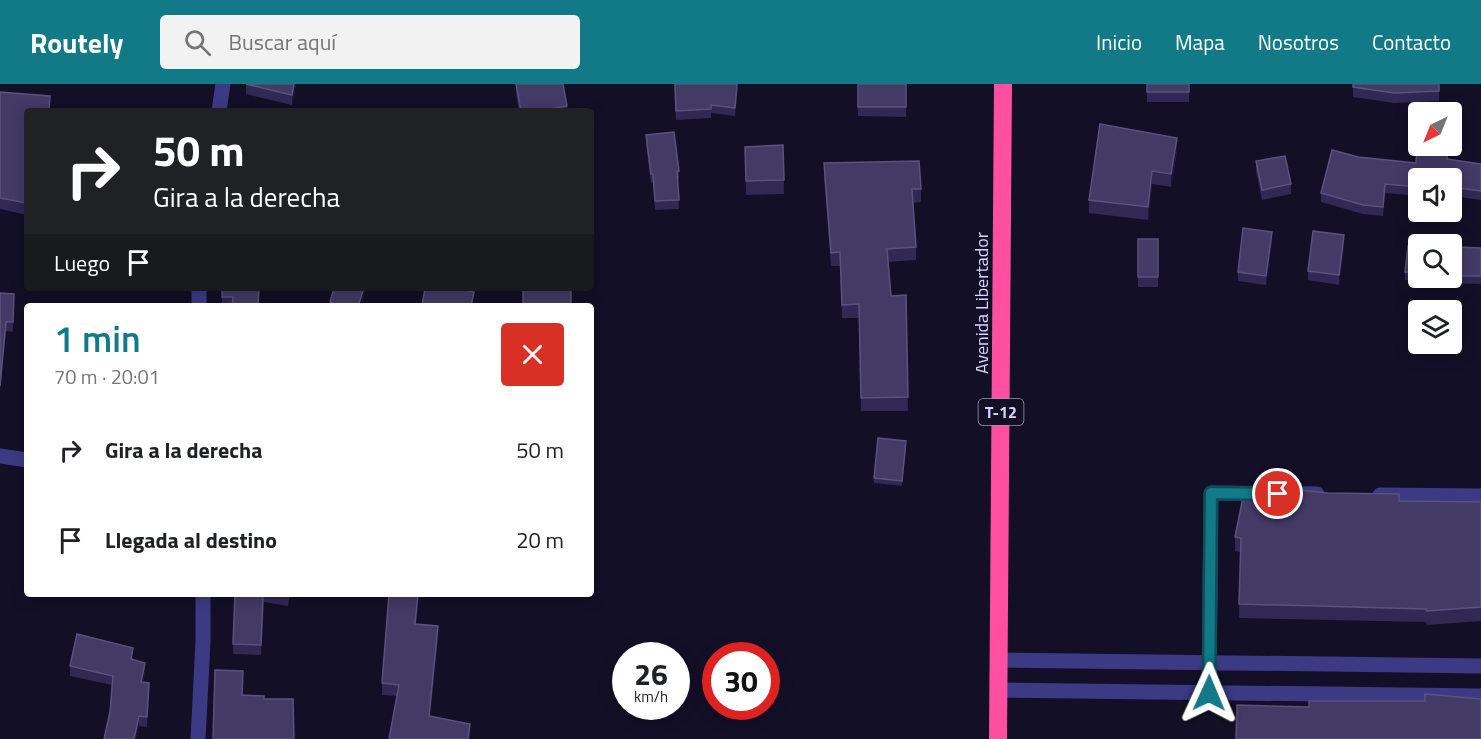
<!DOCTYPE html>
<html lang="es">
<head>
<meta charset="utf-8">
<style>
  body { margin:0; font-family:"Titillium Web",sans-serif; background:#f2f2f2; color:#202124; height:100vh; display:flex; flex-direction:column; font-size:22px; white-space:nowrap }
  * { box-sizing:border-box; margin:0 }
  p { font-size:20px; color:#757577 }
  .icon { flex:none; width:33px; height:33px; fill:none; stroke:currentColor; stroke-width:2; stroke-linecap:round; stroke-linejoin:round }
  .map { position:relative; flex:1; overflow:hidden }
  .details { position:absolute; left:24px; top:219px; width:570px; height:294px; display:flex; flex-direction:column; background:#fff; border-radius:6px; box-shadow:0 3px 15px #0003 }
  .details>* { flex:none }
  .banner { position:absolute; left:24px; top:24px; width:570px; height:183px; border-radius:6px; box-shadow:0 3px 15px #0003; background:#202124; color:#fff; overflow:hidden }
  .needle { width:39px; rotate:223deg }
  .fabs { position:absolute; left:1408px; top:18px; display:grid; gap:12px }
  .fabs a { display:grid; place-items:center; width:54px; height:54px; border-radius:6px; background:#fff; box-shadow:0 3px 15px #0003; font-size:30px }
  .speed { position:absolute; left:612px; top:558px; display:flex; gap:12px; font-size:30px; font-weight:700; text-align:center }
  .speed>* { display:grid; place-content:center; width:78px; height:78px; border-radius:50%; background:#fff; box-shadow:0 3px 15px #0003; line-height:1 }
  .speed small { font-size:15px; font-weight:400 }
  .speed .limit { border:9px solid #d22; background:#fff; color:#111 }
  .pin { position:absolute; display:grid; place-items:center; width:51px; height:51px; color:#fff; margin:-26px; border:3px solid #fff; border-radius:50%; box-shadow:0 2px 6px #0007 }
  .me { position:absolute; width:66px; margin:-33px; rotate:1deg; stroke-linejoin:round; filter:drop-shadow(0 0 4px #0008) }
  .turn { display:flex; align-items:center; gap:21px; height:126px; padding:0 30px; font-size:27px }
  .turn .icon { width:78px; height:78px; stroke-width:2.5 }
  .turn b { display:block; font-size:42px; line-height:51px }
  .then { display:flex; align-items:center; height:57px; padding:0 30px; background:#0003; gap:12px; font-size:22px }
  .round { display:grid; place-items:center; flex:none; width:63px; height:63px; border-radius:6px; background:#f2f2f2 }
  .head { display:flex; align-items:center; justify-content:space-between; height:102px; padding:0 30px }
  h1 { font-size:36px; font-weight:600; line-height:45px; color:#127987 }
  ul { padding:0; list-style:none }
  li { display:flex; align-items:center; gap:18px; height:90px; padding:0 30px }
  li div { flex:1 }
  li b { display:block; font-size:22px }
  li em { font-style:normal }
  header { display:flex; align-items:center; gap:36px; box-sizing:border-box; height:84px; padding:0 30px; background:#127987; color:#fff }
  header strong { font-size:28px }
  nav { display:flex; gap:33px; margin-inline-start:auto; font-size:21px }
  .search { width:420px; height:54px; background:#f2f2f2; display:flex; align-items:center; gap:15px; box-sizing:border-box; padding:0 21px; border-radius:6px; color:#757577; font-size:22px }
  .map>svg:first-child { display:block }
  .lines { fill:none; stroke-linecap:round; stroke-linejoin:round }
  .minor { stroke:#3d3a85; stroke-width:15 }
  .highway { stroke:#ff4fa3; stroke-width:18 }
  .wall { fill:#312854 }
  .shaded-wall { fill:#1d163a }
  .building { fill:#433a66; stroke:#5a527e; stroke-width:1.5 }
  .route-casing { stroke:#0c4f58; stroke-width:15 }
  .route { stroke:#127987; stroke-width:10 }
  .labels { text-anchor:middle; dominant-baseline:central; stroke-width:5; stroke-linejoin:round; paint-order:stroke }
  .shield { fill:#130f26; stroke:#9e99be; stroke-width:1.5 }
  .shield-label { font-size:16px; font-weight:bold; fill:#d9d4ff }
  .street-label { font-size:18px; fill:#d9d4ff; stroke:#130f26 }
</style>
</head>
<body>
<header>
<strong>Routely</strong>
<div class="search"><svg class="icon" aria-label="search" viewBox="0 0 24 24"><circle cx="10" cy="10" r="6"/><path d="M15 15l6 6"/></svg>Buscar aquí</div>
<nav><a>Inicio</a><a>Mapa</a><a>Nosotros</a><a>Contacto</a></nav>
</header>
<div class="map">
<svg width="1481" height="655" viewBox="0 0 1481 655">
  <rect width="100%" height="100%" fill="#130f26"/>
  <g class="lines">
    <path class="minor" d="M219,27L223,0
      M199,204V222
      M0,372L27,376
      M1380,411L1481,412
      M999,576L1481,582
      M999,606L1481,612
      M1209,609L1211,409L1317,410
      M198,655L203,558V510"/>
    <path class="highway" d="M998,655L1003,0"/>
  </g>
  <path class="wall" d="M246,0H296L292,21L246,10Z
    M516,0L567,22V27H519L516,10Z
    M674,0H738L735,32L711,29V34L676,36Z
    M858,0H906V33L858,32Z
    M1147,0H1189V18H1147Z
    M1439,0V17L1394,19L1353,13V3Z
    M0,8L50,12V27H27V131L0,125Z
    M646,51L679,87V95L677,96L679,125L655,126L653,98L651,99L646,60Z
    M783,61L784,110L746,111L745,63Z
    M1177,67L1171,103L1152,100L1148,136L1089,129V116Z
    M1358,73L1416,79L1448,75L1481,80V116L1452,112V94H1419V112L1385,109L1383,132L1363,130L1321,118V109Z
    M1256,77L1291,100V110L1262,116L1256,87Z
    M824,79L921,105V118L913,119L916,163V176L888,178L891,212L906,211L908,327H861L859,234H842L840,182H831L824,93Z
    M1138,155H1158V203H1138Z
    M1272,157L1266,201L1238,197V188Z
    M1344,161L1339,201L1308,196V187Z
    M1419,163V194H1452V167L1457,168L1481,164V200L1436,199L1405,196V188Z
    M222,204L259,222H222Z
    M366,204L361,222H330V218Z
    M523,204H571V222H523Z
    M0,209L14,220L13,248L6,247Z
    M906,362L902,402L874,399V394Z
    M1399,417L1481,418V537L1427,541L1426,538L1239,534L1240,468L1235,467V453L1295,424Z
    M221,510H290L288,522L264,518L261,571L233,570L235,512Z
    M389,510H419L416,540L438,553L430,632L470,651L389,655L397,612L382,611V599Z
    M133,574V576L145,589L143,599L149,609L147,643L139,642L136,655H104L110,628L112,601L70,592V582Z"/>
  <path class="shaded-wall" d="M294,0H296L292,21V11Z
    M737,0H738L735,32V24Z
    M1177,54V67L1171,103V90Z
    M1152,87V100L1148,136V123Z
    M1272,148V157L1266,201V192Z
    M1344,151V161L1339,201V191Z
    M364,204H366V206L361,222H358Z
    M474,208L473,222H471Z
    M6,238V247L0,311V302Z
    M418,510H419L415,551V540Z
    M438,542V553L429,644V632Z
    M145,579V589L141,608V598Z
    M139,632V642L136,655H134Z
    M470,640V655H468Z"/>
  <path class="building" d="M246,0H294L292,11Z
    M516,0H563L567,22L538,27H521Z
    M675,0H737L735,24L711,21V25L676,27Z
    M858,0H906V23H858Z
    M1147,0H1189V8H1147Z
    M1353,0H1439V7L1394,9L1353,3Z
    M0,8L50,12L49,27H27V119L0,114Z
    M1100,40L1177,54L1171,90L1152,87L1148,123L1089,116Z
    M674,48L679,87H677L679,116L655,117L653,90H651L646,51Z
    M783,61L784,96L746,97L745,63Z
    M1417,61L1448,64L1447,75L1481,80V107L1452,103V94H1419V103L1385,100L1383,123L1363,121L1321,109L1332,66L1358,73L1416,79Z
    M1285,72L1291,100L1262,106L1256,77Z
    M919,77L921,105H912L916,163L887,165L891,212L906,211L908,313L861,314L859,220L842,221L840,168L831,169L824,79Z
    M1243,144L1272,148L1266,192L1238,188Z
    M1313,147L1344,151L1339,191L1308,187Z
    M1138,155H1158V193H1138Z
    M1408,162L1419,163V189L1405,188Z
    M1458,163L1481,164V192H1452V167L1457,168Z
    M222,204H259L258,222H232L233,213H222Z
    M334,204H364L358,222H341L330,218Z
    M425,204H455L474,208L471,222H422Z
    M523,204H571V221L523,220Z
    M0,209L14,210L13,238H6L0,302Z
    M878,354L906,357L902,397L874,394Z
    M1298,406L1328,409L1399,410V417L1481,418V523L1427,527L1426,525L1239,520L1241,454L1235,453L1243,413L1295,424Z
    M235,510H263L261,561L233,560Z
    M277,510H288V512Z
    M389,510H418L415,540L438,542L429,632L470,640L468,655H389L399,601L382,599Z
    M77,550L133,564L131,575L145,579L141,598L149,599L147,633L139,632L134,655H104L110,628L113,592L70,582Z
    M215,586L243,587L242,611L264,612V615H293L294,655H213Z
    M1425,610L1481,615V655H1236L1237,621L1309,623V617H1425Z"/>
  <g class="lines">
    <defs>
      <path id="route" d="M1209,609L1211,409L1278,410"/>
    </defs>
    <use href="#route" class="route-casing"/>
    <use href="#route" class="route"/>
  </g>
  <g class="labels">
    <rect class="shield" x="978.5" y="315" width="45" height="26" rx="4.5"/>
    <g class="shield-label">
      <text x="1001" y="328">T-12</text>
    </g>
    <g class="street-label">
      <text transform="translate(981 219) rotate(-90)">Avenida Libertador</text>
    </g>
  </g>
</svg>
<div class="fabs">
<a><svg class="needle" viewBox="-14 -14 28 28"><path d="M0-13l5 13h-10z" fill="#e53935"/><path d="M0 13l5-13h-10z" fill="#757577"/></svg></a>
<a><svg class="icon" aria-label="sound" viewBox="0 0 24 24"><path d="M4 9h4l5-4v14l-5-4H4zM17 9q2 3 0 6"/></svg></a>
<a><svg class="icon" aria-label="search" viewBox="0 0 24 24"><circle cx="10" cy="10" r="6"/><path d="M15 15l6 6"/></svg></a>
<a><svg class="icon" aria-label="layers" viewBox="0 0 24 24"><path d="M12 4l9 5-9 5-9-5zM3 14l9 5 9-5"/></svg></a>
</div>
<div class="speed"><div>26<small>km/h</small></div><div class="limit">30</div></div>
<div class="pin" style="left:1278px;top:410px;background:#d93025"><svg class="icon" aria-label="arrive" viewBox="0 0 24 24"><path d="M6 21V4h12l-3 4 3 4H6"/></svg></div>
<svg class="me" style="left:1209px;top:609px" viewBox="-20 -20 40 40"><path d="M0-17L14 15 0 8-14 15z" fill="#127987" stroke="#fff" stroke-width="4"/></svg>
<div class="banner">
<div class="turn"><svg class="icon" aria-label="right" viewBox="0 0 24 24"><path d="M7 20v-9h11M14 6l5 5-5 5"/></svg><div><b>50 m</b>Gira a la derecha</div></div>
<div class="then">Luego<svg class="icon" aria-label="arrive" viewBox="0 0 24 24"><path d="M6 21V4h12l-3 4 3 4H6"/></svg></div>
</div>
<section class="details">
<div class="head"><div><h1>1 min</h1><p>70 m · 20:01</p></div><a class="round" style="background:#d93025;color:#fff"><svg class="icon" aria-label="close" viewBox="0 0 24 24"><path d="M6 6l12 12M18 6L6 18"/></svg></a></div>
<ul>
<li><svg class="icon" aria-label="right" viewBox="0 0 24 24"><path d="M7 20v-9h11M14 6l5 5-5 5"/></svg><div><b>Gira a la derecha</b></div><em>50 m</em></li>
<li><svg class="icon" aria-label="arrive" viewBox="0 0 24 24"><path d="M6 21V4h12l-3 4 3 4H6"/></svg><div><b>Llegada al destino</b></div><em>20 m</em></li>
</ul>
</section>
</div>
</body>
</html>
